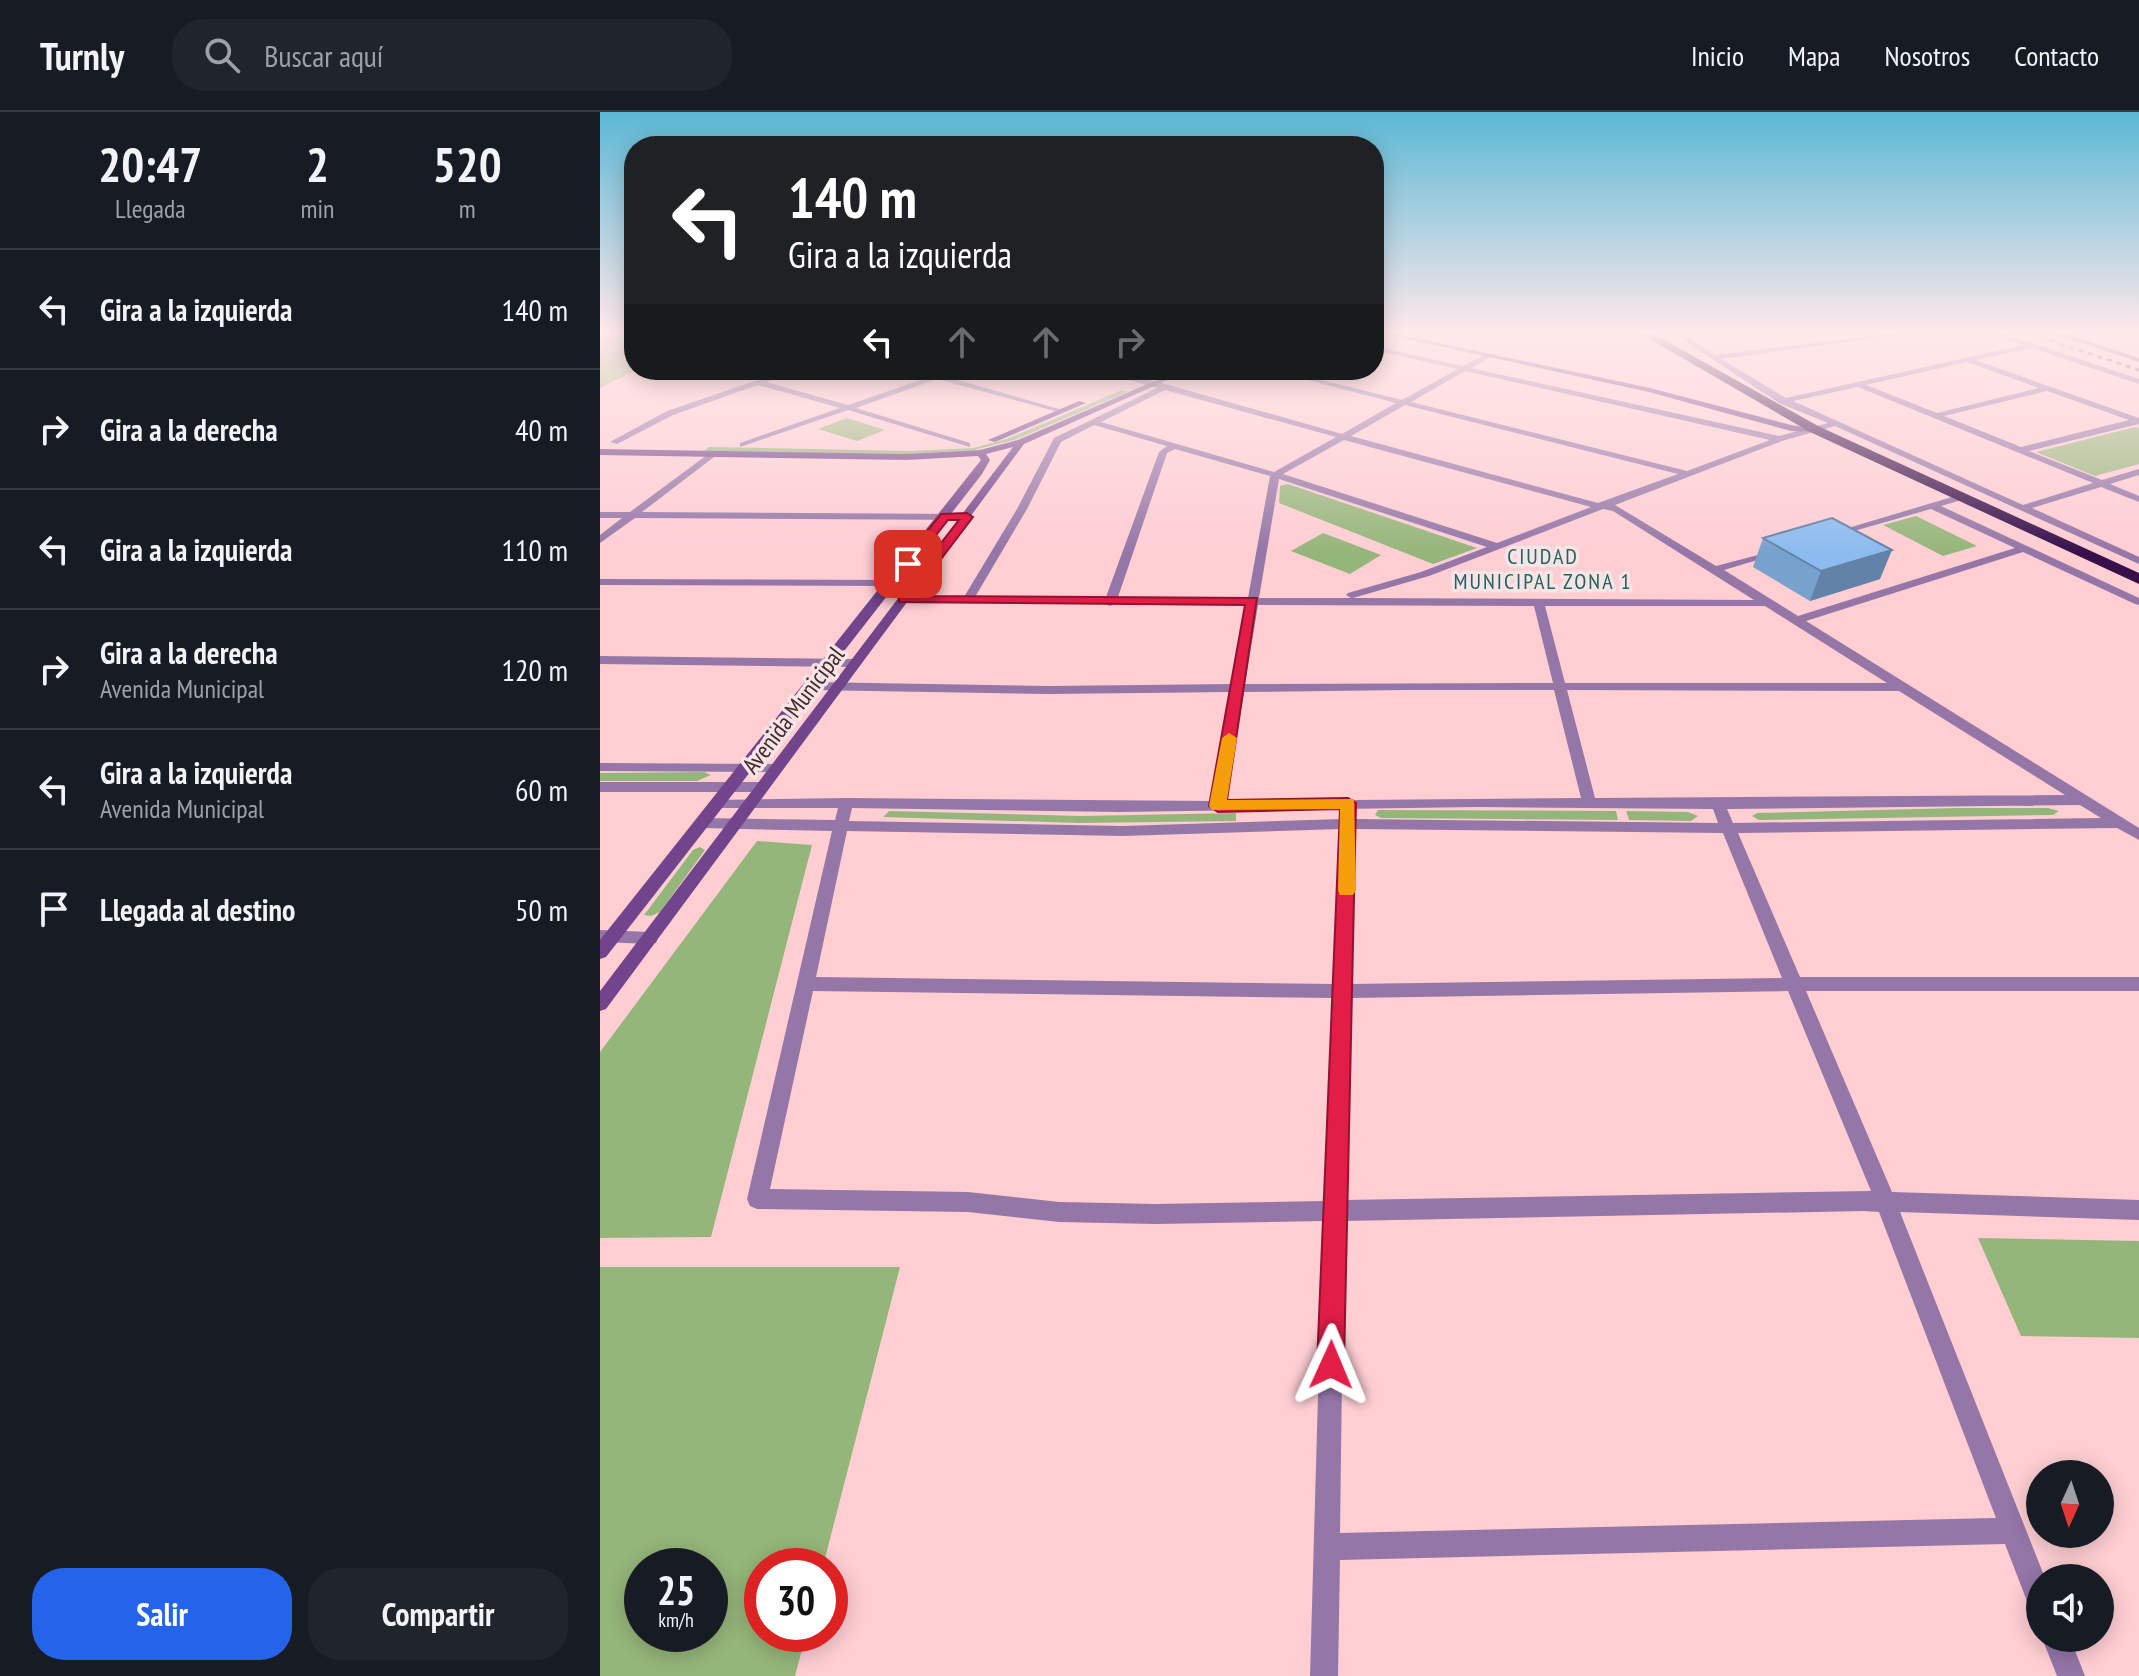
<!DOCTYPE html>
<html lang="es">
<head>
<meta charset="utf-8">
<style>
  body { margin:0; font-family:"PT Sans Narrow",sans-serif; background:#20242c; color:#f1f3f6; height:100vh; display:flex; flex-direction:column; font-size:30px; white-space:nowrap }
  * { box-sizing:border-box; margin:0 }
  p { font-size:26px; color:#9ea1a6 }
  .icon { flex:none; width:44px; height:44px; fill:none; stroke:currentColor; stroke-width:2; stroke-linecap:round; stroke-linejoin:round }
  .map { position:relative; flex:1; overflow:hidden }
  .panel { display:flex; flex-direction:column; background:#171b24; width:600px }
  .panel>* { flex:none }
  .top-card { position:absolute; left:24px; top:24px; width:760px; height:244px; border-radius:32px; box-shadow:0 4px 20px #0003; background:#202124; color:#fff; overflow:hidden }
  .needle { width:52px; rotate:183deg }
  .tools { position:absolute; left:1426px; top:1348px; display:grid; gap:16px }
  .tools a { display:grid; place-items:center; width:88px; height:88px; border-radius:50%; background:#171b24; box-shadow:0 4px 20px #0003; font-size:40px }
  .speed { position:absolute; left:24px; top:1436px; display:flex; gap:16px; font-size:40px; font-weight:700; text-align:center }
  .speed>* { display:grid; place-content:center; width:104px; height:104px; border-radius:50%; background:#171b24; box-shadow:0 4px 20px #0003; line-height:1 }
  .speed small { font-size:20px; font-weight:400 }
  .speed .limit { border:12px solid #d22; background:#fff; color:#111 }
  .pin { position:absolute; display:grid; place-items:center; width:68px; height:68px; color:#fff; margin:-34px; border-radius:16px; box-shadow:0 4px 12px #0006 }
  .me { position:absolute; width:88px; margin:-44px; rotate:1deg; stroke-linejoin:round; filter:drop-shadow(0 0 6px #0008) }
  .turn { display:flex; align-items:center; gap:28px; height:168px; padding:0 32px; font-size:36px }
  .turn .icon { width:104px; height:104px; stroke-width:2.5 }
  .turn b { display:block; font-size:56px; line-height:68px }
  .lanes { display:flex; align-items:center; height:76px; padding:0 32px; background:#0003; justify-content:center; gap:40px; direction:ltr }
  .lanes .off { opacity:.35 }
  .eta { display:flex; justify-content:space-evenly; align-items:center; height:136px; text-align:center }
  .eta b { font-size:48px; font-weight:800; line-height:56px }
  .cta { display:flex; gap:16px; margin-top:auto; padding:16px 32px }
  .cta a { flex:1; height:92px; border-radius:32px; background:#2563eb; color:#fff; font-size:32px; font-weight:800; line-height:92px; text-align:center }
  .cta a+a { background:#20242c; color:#f1f3f6 }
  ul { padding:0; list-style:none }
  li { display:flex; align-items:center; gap:24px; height:120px; padding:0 32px; border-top:2px solid #363941 }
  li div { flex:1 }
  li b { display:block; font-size:30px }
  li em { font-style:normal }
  header { display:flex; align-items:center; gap:48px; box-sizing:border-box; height:112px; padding:0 40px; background:#171b24; border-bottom:2px solid #363941 }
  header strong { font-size:38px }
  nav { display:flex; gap:44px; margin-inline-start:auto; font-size:28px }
  .search { width:560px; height:72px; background:#20242c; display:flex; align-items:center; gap:20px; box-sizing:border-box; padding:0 28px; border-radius:32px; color:#9ea1a6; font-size:30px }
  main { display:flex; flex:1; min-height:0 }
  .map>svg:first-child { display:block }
  .green { fill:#95b67a; fill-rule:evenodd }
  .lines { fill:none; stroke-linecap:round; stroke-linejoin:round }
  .street { fill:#9476a7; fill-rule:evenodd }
  .secondary { fill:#71448b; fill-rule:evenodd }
  .highway { fill:#37104b; fill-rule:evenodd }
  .rail { stroke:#765357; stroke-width:3; stroke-dasharray:5 5; stroke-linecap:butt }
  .wall { fill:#78a1ce }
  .shaded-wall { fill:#6283a7 }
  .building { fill:#8cbbef; stroke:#6283a7; stroke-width:2 }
  .route { fill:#e11d48; stroke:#92132f; stroke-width:2 }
  .slow { fill:#f59e0b }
  .labels { text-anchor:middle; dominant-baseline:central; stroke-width:7; stroke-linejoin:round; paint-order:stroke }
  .far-neighbourhood-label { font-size:22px; letter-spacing:2px; fill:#28615f; stroke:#f5e5e6 }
  .street-label { font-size:24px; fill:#46282c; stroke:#f5e5e6 }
</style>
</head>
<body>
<header>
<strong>Turnly</strong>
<div class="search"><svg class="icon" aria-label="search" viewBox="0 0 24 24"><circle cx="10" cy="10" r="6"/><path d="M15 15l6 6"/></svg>Buscar aquí</div>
<nav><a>Inicio</a><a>Mapa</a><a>Nosotros</a><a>Contacto</a></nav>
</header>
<main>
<section class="panel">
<div class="eta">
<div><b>20:47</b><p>Llegada</p></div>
<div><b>2</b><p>min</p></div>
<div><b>520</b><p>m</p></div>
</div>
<ul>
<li><svg class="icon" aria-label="left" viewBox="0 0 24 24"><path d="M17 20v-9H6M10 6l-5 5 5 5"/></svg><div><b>Gira a la izquierda</b></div><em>140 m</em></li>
<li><svg class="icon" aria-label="right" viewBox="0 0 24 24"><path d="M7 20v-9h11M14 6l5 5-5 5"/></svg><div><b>Gira a la derecha</b></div><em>40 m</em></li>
<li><svg class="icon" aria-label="left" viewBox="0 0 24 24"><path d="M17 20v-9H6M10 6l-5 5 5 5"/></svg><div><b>Gira a la izquierda</b></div><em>110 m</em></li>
<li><svg class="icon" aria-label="right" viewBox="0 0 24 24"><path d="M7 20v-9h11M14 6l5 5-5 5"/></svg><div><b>Gira a la derecha</b><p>Avenida Municipal</p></div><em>120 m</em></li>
<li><svg class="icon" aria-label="left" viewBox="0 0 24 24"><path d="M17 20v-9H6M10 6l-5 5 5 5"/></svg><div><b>Gira a la izquierda</b><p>Avenida Municipal</p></div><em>60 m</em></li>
<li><svg class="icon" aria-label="arrive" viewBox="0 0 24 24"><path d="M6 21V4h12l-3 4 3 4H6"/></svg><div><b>Llegada al destino</b></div><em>50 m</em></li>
</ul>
<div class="cta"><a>Salir</a><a>Compartir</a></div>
</section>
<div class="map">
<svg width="1539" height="1564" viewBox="0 0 1539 1564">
  <rect width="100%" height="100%" fill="#feced3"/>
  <path class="green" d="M0,222H34L36,258L0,276Z
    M522,278L527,280L414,328L374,338L308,342L103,340L109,335L310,339L373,336L407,327Z
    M247,306L285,318L257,329L218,317Z
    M1535,315L1539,316V352L1495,364L1436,340Z
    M688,372L877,436L833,452L679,391L680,374Z
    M1316,404L1377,434L1343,444L1283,413Z
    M723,421L781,443L750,462L691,439Z
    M104,660L111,663L97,669H0V661Z
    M1358,696H1448L1459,699L1453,703L1159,708L1152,704L1157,701Z
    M778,698L1016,699L1018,708L781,706L775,703Z
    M289,699L481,704L636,701V709L479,711L283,705Z
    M1026,699L1088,700L1098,704L1091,709L1029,708Z
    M157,729L212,733L111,1125L0,1126V940Z
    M100,735L105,738L60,800L51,804L44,803L93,738Z
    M1378,1126L1539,1129V1226L1421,1224Z
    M0,1155H300L223,1454H162V1522H206L195,1564H0ZM42,1454H110V1522H42Z"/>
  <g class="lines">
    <path class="street" d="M1074,222H1082L1115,243L1286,222H1307L1121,247L1186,286L1424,233L1395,222H1405L1539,267V272L1432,236L1375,248L1539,306V312L1429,339L1502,368L1539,357V363L1510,372L1539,384V390L1501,375L1432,396L1539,445V452L1235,314L1182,329L1015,393L1116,454L1181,437V441L1124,458L1198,504L1415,436L1331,397L1233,425L1228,422L1362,382L1367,385L1365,387L1341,394L1539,486V493L1535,492L1423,440L1206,509L1539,716V728L1517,716L1138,721L1200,865H1539V879H1206L1292,1080L1539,1088V1108L1300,1100L1445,1466H1440V1501L1430,1497L1405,1432L740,1448L738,1564H710L723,1109L556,1112L459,1110L368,1100L157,1097L150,1094L147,1087L232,719L101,716L94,711L101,706L235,708L238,696H111L109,693L116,688L246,686L612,689L631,580L449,582L211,578L205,574L211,570L449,574L633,572L647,493L515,492L510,494L505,492L303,491L299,490L289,474L0,473V467L292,468L296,469L306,485H364L417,397L454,326L557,276L495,258H508L569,273L742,322L796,291L669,258H682L802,288L858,257L774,238V234L863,254L888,241L891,245L871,256L1179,324L1228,311L1179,291ZM1367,250L1439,276L1337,301L1266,273ZM865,259L1170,328L1087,359L811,290ZM1258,275L1493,371L1423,393L1193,289ZM565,278L736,325L674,360L501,310ZM1447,279L1529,308L1421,335L1344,304ZM805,293L1078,362L998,391L751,324ZM494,313L567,334L559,340L506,485H375L427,397L461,330ZM744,328L991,395L897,431L683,362ZM575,337L670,364L648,486L518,485L567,341ZM679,367L887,435L821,460L748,481L746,483L751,486H659ZM1003,397L1013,399L1154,488L753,486L829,464ZM658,493L934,494L953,571L645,572ZM945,494H1165L1287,571H965ZM805,578H954L981,686L626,689L644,580ZM967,578L1299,579L1465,683L995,686ZM1480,693L1501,706L1133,711L1127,697ZM877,695L1113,697L1118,711L756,707L754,699H744L741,707L523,714L249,709L252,696L520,700ZM741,717L734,872L216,865L247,719L523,724ZM756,717L1123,721L1182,866L751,872ZM213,879L733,886L724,1089L556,1092L459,1090L368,1080L170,1077ZM1188,879L1271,1079L745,1088L751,886ZM1264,1099L1279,1100L1396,1406L740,1421L744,1109Z
      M187,258H198L166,270L248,293L329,265L309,258L336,262L359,258L344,264L466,299L462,301L337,267L256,296L370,331V335L248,298L140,335V331L240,296L158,273L73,303L17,332L10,330L67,299Z
      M111,340L115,343L114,345L42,400L367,402L372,405L367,408L35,406L0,431V423L22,406H0V400H30Z
      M0,544L256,547L262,551L256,555L0,552Z
      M0,651L177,652L184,656L177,660L0,659Z
      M0,670H162L169,675L162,680H0Z
      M0,818L50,820L56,821L58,826L56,831L50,832L0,830Z
      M1442,1526H1470L1485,1564H1457Z"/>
    <path class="secondary" d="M784,222H797L1050,276L1191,313L1218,317L1214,320L1191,319L1049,280Z
      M1455,222H1465L1539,246V250Z
      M580,258H590L424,332L6,897L0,899V879L413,335L386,342L390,348L382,362L6,845L0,847V828L381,348L378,344L306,348L0,343V337L306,342L380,338L418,328Z
      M479,289L486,291L395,330L388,328Z"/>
    <path class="highway" d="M1041,222H1054L1218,314L1539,461V472L1210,320Z"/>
    <path class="rail" d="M1431,222L1539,258"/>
  </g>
  <path class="wall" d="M1163,426L1280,467L1210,489L1153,455Z"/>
  <path class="shaded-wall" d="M1292,438L1280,467L1210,489L1221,459Z"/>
  <path class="building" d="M1232,406L1292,438L1221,459L1163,426Z"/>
  <linearGradient id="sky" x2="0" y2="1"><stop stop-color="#5bb8d5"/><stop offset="0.5" stop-color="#ffe9eb"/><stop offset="1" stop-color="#ffe9eb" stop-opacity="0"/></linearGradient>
  <rect width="1539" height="441" fill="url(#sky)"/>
  <path class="route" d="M367,401L373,405L313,484L657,486L627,688L748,686L756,691L744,1253L740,1262L731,1266L721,1262L717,1253L740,697L618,700L609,694L645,493L299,490V485L359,408H348L312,454H303V449L341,402Z"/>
  <path class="slow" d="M629,621L637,626L627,688L754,687L756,778L753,783H740L738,778L740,697L612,698L609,694L622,626Z"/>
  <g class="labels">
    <g class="far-neighbourhood-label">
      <text x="943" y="444">CIUDAD<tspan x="943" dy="25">MUNICIPAL ZONA 1</tspan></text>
    </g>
    <g class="street-label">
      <text transform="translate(193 598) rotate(-53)">Avenida Municipal</text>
    </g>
  </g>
</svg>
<div class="tools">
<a><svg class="needle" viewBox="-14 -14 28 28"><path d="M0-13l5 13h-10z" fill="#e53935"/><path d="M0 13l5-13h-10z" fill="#9ea1a6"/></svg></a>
<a><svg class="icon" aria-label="sound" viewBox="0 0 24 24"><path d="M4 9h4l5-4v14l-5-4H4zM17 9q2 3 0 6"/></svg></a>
</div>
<div class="speed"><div>25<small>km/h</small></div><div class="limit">30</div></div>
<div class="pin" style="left:308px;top:452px;background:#d93025"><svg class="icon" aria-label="arrive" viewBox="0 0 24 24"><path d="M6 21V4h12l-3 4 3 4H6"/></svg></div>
<svg class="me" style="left:731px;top:1253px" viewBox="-20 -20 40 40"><path d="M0-17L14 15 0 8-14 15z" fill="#e11d48" stroke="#fff" stroke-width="4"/></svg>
<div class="top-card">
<div class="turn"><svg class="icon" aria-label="left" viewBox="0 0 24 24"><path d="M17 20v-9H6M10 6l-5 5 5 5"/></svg><div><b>140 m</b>Gira a la izquierda</div></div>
<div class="lanes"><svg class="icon" aria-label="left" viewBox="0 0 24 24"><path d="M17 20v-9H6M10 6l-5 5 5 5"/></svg><svg class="icon off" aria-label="ahead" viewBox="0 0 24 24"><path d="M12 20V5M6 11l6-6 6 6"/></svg><svg class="icon off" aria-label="ahead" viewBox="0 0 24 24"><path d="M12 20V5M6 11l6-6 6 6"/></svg><svg class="icon off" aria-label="right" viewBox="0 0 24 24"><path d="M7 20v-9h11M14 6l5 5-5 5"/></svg></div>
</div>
</div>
</main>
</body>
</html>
